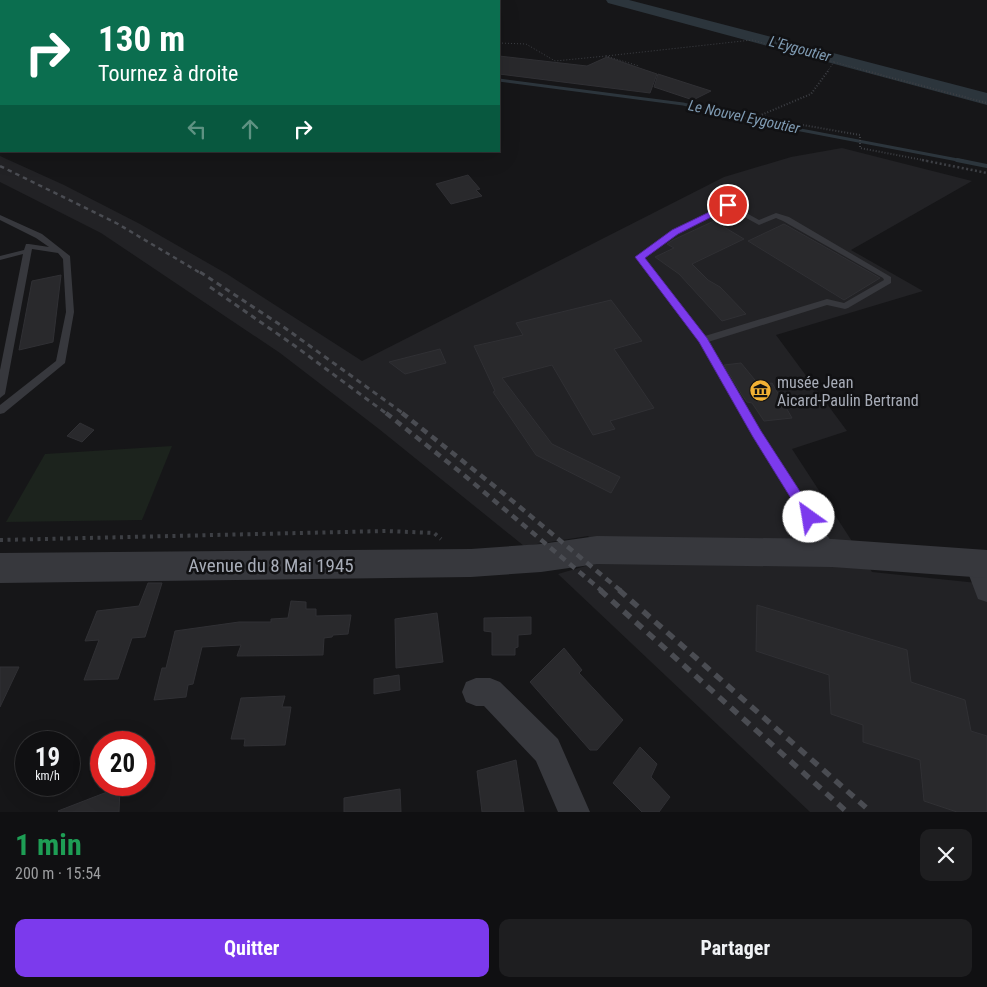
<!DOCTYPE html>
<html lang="fr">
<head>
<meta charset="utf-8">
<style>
  body { margin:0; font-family:"Roboto Condensed",sans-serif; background:#1e1e20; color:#f1f3f6; height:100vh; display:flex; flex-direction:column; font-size:19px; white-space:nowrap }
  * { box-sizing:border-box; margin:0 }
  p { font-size:16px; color:#9c9d9f }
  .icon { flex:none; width:28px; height:28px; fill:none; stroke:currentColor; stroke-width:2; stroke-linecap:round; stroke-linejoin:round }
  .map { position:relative; height:812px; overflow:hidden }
  .panel { display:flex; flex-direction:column; background:#101012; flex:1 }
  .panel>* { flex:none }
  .hud { position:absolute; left:0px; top:0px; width:500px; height:152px; box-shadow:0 5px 20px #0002,0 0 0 1px #303032; background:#0b6e4f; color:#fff; overflow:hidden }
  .speed { position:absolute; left:15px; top:731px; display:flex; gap:10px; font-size:25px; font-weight:700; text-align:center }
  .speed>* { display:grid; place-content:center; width:65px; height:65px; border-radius:50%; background:#101012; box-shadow:0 5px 20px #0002,0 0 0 1px #303032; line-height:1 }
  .speed small { font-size:12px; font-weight:400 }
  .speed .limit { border:8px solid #d22; background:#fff; color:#111 }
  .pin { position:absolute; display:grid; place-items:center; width:42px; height:42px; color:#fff; margin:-21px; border:2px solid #fff; border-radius:50%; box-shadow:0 1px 5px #0007 }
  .me { position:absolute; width:55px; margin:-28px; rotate:328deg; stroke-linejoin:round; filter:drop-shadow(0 0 4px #0008) }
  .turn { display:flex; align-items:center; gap:18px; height:105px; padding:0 15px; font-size:22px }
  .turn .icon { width:65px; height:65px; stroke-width:2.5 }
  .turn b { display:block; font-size:35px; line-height:42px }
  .lanes { display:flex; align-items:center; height:48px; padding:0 15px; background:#0003; justify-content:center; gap:25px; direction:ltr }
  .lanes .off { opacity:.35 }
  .round { display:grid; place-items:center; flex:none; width:52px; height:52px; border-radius:10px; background:#1e1e20 }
  .headline { display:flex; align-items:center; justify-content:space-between; height:85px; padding:0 15px }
  h1 { font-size:30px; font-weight:700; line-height:38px; color:#1e9e55 }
  .button { display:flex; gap:10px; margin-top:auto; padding:10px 15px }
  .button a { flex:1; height:58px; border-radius:10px; background:#7c3aed; color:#fff; font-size:20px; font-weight:700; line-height:58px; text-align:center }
  .button a+a { background:#1e1e20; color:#f1f3f6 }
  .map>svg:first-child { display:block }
  .built { fill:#222225 }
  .green { fill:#1c231d }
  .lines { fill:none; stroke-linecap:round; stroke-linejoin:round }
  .stream-far1 { stroke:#2c353c; stroke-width:3 }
  .stream { stroke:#2c353c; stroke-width:4 }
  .river { fill:#2c353c; fill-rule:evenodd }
  .building { fill:#29292c; stroke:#303034 }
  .path-far3 { stroke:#3d3f44; stroke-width:1; stroke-dasharray:1 2; stroke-linecap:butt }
  .path-far2 { stroke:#3d3f44; stroke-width:2; stroke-dasharray:1 2; stroke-linecap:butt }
  .path-far1 { stroke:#3d3f44; stroke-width:2.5; stroke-dasharray:2 2.5; stroke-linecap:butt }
  .path { stroke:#3d3f44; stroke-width:4; stroke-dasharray:3 4.5; stroke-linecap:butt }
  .service { fill:#37383d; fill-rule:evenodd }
  .minor { fill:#37383d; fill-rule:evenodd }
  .tertiary { fill:#37383d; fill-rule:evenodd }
  .rail-far3 { stroke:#4a4c52; stroke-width:2.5; stroke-dasharray:4.5 4; stroke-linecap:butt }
  .rail-far2 { stroke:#4a4c52; stroke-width:3; stroke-dasharray:5.5 4.5; stroke-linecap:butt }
  .rail-far1 { stroke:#4a4c52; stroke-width:4.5; stroke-dasharray:7 5.5; stroke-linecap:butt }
  .rail { stroke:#4a4c52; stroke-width:5.5; stroke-dasharray:9 7; stroke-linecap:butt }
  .route { fill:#7c3aed; stroke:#51269a }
  .labels { text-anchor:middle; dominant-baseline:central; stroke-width:5; stroke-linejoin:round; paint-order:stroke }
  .far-water-label { font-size:15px; font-style:italic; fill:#7f9bb3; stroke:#111113 }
  .poi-label { font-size:16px; fill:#a8adb8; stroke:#111113; text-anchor:start }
  .near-street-label { font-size:19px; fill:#a8adb8; stroke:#111113 }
</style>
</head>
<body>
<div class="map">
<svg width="987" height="812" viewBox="0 0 987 812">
  <rect width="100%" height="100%" fill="#161618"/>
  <path class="built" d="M842,148L972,181L851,250L923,291L776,335L847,431L792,449L872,572L987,584V812H810L558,574L613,558L588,536L524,546L379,429L280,353L101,233L0,182V156L64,185L140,224L227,274L362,361L724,177L791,157Z"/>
  <path class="green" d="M172,446L142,520L6,522L45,454Z"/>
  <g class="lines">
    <path class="stream-far1" d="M499,80L683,104L785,127L963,161"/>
    <path class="stream" d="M957,160L987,166"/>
    <path class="river" d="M606,0H629L987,93V105L608,3Z"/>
  </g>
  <path class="building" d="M499,56L587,66L607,57L657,74L650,93L499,74Z
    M658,74L711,91L693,100L654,87Z
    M468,175L480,189L476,190L482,196L451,204L436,184Z
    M714,221L744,239L692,264L708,280L720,287L746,314L722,321L679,274L655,257L674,248L667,244L673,240Z
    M784,224L880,278L844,300L748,241Z
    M61,275L53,342L19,350L32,281Z
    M611,300L642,341L614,349L654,408L610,421L615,429L593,435L552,365L502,378L552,444L620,477L611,493L536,455L493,392L495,391L474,346L523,335L516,323Z
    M440,349L446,363L405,374L389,362Z
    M741,363L759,385L772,383L792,418L764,421L752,403L747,402L742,395L724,365Z
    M80,423L94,430L82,442L67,436Z
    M148,583H162L145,637L132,638L118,679L84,680L99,640L85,641L97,611L139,606Z
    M291,601L306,602V609H316V616L351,615L348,634L333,635L332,637L324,638L323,655L237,656L241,645L202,647L193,684L188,685L186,697L154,700L162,668H166L175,631L239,622H271V619L288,618Z
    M757,605L907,650L911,682L965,700L971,731L987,736V812H957L924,801L920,760L863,742V725L831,714L829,675L756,651Z
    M437,613L443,662L396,668L395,619Z
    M531,617V634L518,635V647L515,648V655H492V632L484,631V618Z
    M564,648L582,670L579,673L623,720L597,750H590L530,682Z
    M0,667H19L0,707Z
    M399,675L400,690L374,694V679Z
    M285,696L282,707H291L285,745L244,746L245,739H231L241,698Z
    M640,747L657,764L651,777L670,797L659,812H642L613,783Z
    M516,760L524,812H482L477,771Z
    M120,787L119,812H59L58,811Z
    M400,789L401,812H344V798Z"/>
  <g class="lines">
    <path class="path-far3" d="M205,0L207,1
      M18,1L27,0
      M499,43L526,44L555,61L606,56L639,66
      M606,56L752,40L834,62L827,72
      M834,62L871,72"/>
    <path class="path-far2" d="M828,71L811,94L761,115L774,120L860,135V148L928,161
      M866,71L987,103"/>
    <path class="path-far1" d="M922,160L987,173"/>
    <path class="path" d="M0,540L386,531L434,533L441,539"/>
    <path class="service" d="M726,204H730L759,220L776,213L789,217L891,277V283L848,308L845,309L827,305L708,342L761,431L834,546L836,550L834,554L830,556L826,554L753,437L700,342L635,257L672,230ZM728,208L759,225L776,218L783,221L883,278L884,280L844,303L827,299L705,336L643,257L678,234Z
      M0,215L42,234L70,256L74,312L65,363L4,413L0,414V405L56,361L66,312L63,259L58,253L32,249L5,394L0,398V370L23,254L0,260V256L24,250L26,244H29L49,247L36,238L0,220Z"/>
    <path class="minor" d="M976,550L985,554L987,559V602L978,599L964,562L967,554Z
      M476,678H490L500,682L558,739L590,812H558L536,761L484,706H476L466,702L462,692L466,682Z"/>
    <path class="tertiary" d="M0,10H1V16H0Z
      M597,536L832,539L987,550V578L832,567L597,564L541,572L471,577L0,583V553L471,549L541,544Z"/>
    <path class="rail-far3" d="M0,166L118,224L202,274"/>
    <path class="rail-far2" d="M200,272L285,328L404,414
      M210,287L295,346L387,414"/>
    <path class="rail-far1" d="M386,413L459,471L602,591
      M402,413L498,489L621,591"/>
    <path class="rail" d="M600,590L847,812
      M619,590L871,812"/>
  </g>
  <path class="route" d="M728,203L732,205L731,207L678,234L645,258L707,338L761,431L814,513L816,517L814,521L809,523L805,521L753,437L699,342L635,257L672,230Z"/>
  <defs>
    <symbol id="museum-disc" viewBox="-11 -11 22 22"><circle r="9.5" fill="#f2b134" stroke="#111113"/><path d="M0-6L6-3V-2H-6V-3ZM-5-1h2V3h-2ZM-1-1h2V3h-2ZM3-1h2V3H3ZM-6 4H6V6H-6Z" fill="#111"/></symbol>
  </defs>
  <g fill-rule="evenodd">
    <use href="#museum-disc" x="748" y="378" width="25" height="25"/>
  </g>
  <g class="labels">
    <g class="far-water-label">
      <text transform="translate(800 49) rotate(15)">L'Eygoutier</text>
      <text transform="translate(744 117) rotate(12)">Le Nouvel Eygoutier</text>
    </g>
    <g class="poi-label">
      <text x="777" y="382">musée Jean<tspan x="777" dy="18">Aicard-Paulin Bertrand</tspan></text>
    </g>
    <g class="near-street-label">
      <text x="271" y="565">Avenue du 8 Mai 1945</text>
    </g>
  </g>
</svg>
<div class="speed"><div>19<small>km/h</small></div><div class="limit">20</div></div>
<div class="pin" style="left:728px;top:205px;background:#d93025"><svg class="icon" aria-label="arrive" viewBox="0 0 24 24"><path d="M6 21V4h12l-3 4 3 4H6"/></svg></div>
<svg class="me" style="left:809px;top:517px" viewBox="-20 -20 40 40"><circle r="19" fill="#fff"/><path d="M0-13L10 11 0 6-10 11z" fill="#7c3aed"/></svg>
<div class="hud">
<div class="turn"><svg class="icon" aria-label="right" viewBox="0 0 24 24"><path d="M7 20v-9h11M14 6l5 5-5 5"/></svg><div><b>130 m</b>Tournez à droite</div></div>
<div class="lanes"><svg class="icon off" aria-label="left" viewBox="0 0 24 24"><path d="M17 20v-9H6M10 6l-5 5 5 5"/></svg><svg class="icon off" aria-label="ahead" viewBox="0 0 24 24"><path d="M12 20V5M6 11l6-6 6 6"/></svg><svg class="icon" aria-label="right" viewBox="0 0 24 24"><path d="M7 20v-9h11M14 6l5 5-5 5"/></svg></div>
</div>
</div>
<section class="panel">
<div class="headline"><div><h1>1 min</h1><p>200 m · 15:54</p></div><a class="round"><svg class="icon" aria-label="close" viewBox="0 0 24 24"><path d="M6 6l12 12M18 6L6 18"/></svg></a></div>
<div class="button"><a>Quitter</a><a>Partager</a></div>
</section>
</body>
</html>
